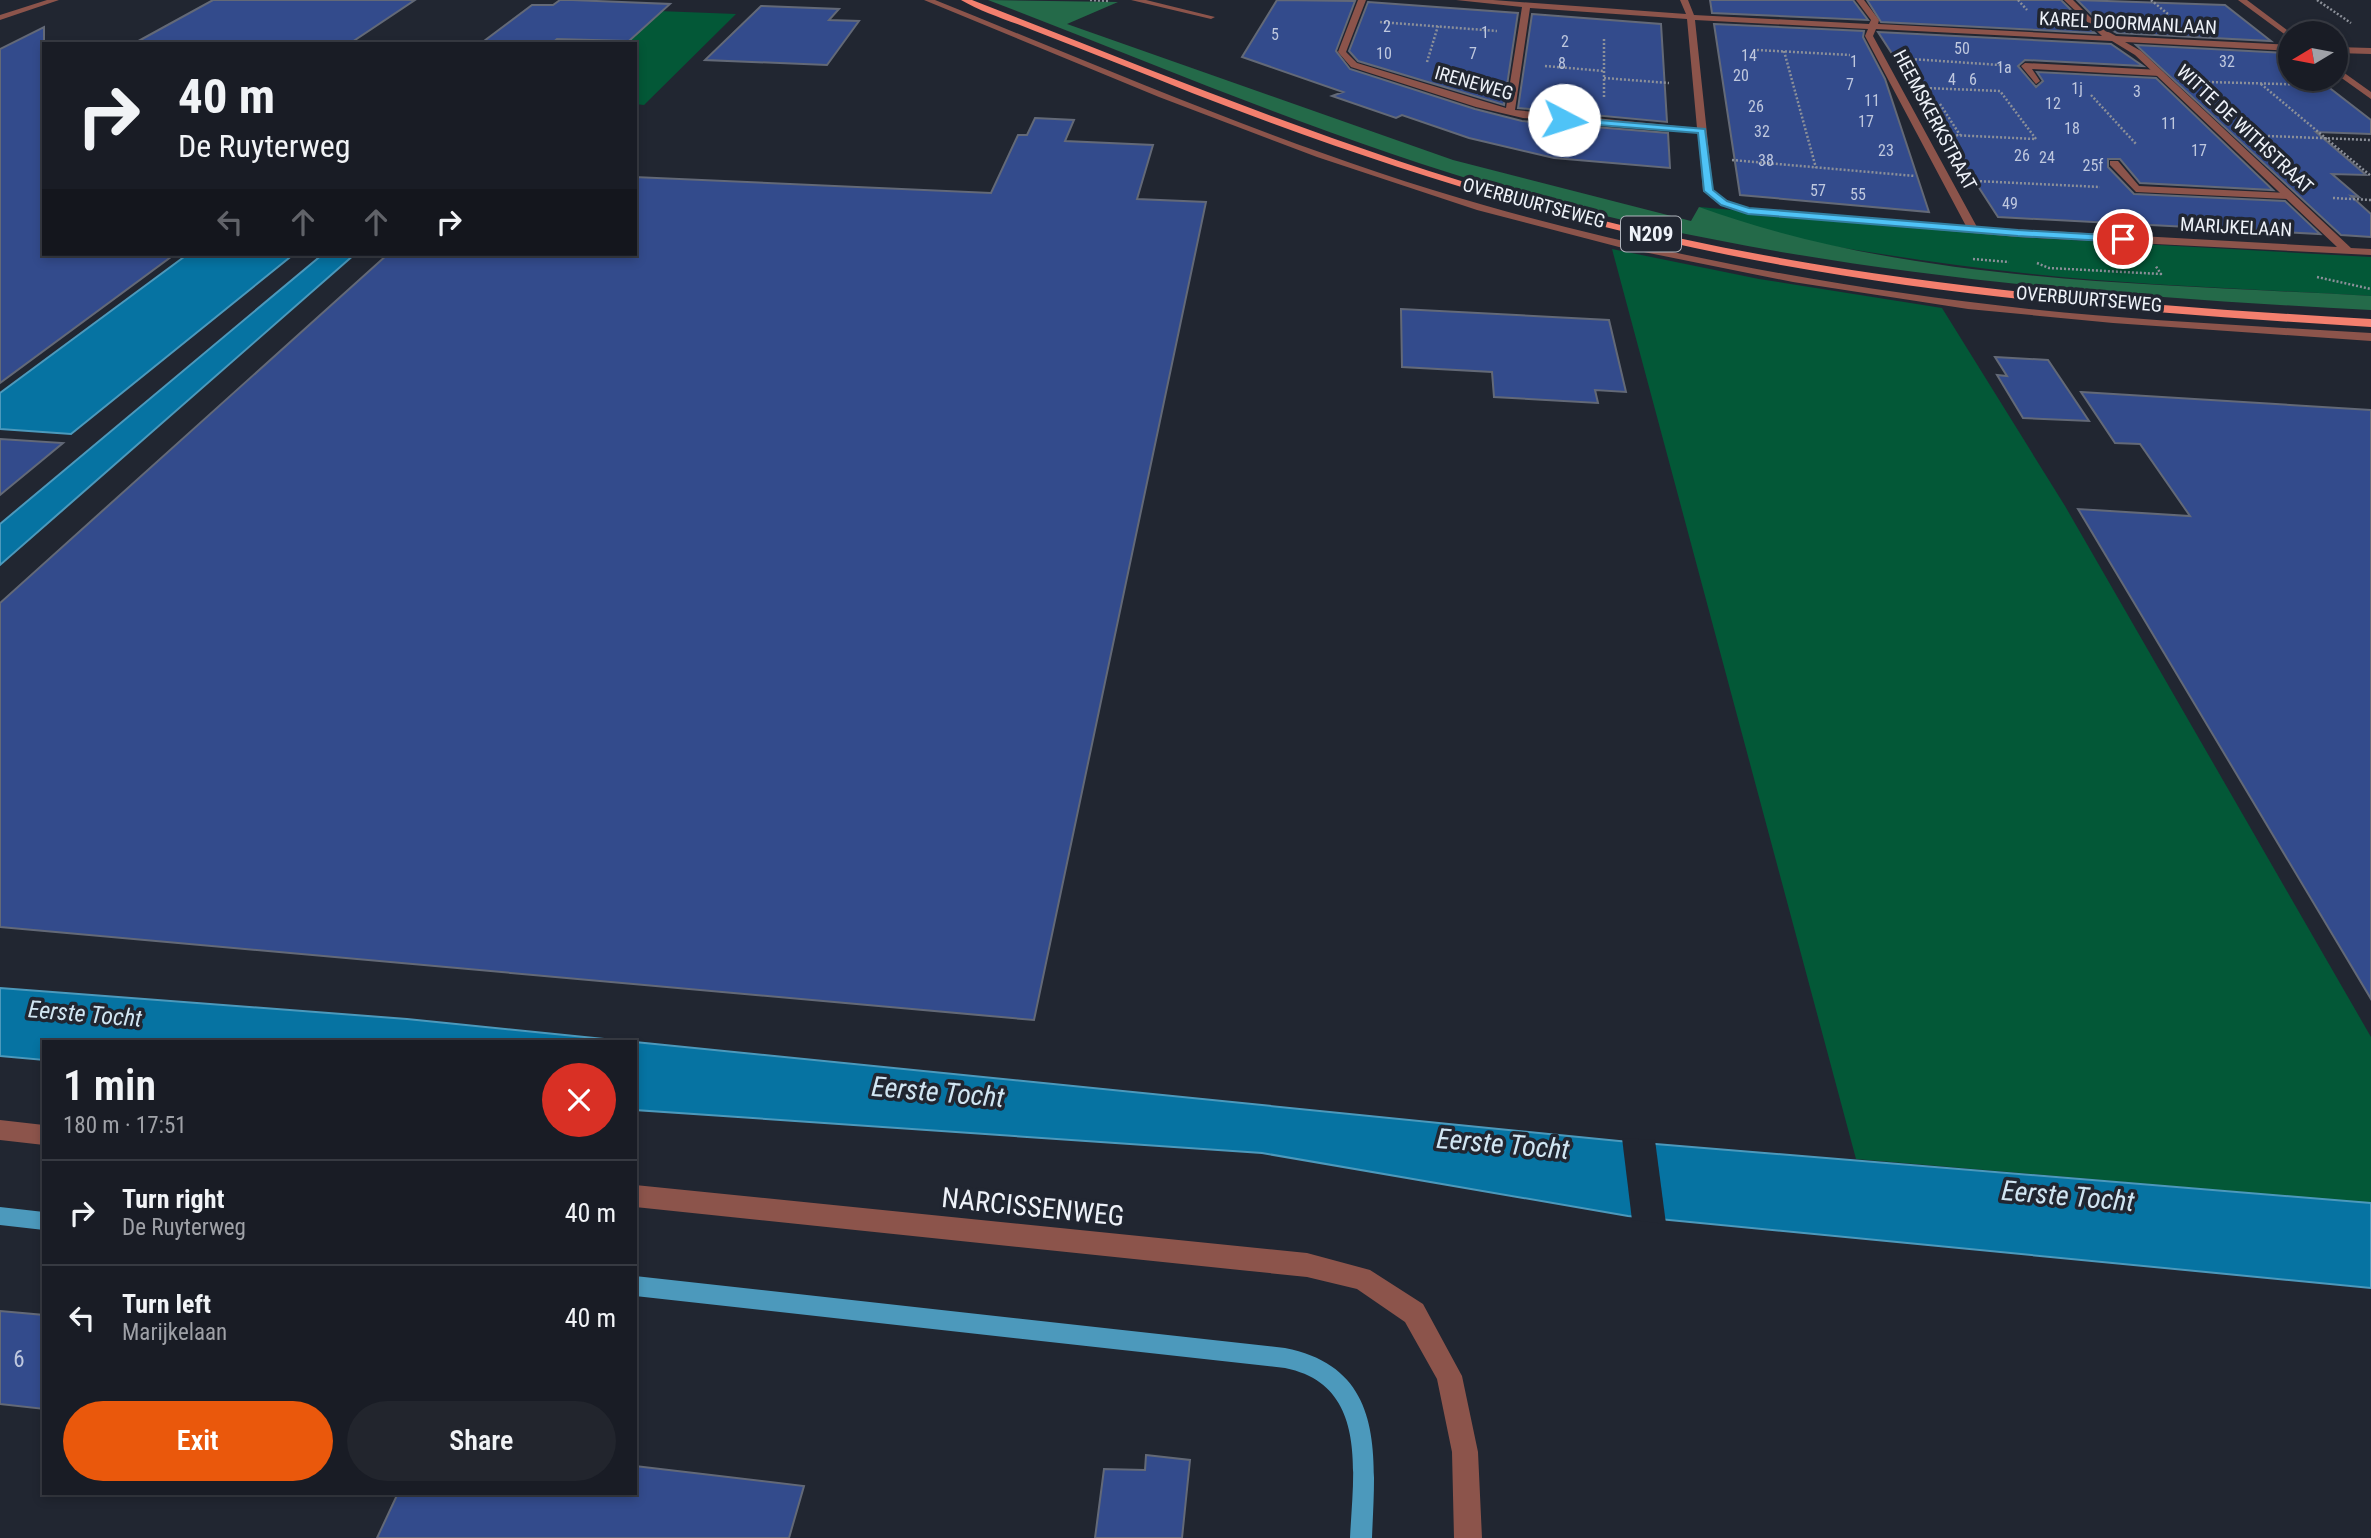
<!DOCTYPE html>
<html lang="en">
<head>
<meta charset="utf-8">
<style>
  body { margin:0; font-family:"Roboto Condensed",sans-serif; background:#22252d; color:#f1f3f6; height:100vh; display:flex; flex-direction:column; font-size:26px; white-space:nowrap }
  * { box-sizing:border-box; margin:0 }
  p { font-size:23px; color:#9fa1a7 }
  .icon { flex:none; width:38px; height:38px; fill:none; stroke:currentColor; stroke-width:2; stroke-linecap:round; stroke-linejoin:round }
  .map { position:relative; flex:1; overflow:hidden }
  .sheet { position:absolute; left:42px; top:1040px; width:595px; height:455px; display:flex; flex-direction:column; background:#191c25; border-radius:0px; box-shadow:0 4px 10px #0003,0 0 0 2px #373a42 }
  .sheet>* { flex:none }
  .guide { position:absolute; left:42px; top:42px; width:595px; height:214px; border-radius:0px; box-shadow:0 4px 10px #0003,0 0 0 2px #373a42; background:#191c25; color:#f1f3f6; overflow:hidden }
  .needle { width:46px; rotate:260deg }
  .controls { position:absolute; left:2278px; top:21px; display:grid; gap:14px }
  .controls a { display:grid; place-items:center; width:70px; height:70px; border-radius:50%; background:#191c25; box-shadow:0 4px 10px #0003,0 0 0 2px #373a42; font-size:35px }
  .pin { position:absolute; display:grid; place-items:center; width:60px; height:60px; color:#fff; margin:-30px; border:4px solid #fff; border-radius:50%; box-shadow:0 2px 7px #0007 }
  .me { position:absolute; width:77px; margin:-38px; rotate:95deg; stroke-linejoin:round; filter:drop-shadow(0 0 5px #0008) }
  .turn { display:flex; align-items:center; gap:24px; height:147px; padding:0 21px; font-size:32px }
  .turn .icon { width:91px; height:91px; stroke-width:2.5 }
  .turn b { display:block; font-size:49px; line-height:60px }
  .lanes { display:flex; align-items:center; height:66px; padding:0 21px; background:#0003; justify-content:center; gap:35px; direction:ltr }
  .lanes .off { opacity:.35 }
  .round { display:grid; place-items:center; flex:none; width:74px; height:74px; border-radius:37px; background:#22252d }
  .overview { display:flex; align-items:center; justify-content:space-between; height:119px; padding:0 21px }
  h1 { font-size:42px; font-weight:600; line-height:52px }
  .cta { display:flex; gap:14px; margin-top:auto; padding:14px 21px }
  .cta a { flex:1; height:80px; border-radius:42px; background:#ea580c; color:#fff; font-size:28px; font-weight:600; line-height:80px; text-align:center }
  .cta a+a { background:#22252d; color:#f1f3f6 }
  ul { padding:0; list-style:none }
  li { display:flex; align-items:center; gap:21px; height:105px; padding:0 21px; border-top:2px solid #373a42 }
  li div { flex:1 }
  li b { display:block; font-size:26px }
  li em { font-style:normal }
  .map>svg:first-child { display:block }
  .green { fill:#035837 }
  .forest { fill:#246a49 }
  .water { fill:#0673a2; stroke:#4c99bc; stroke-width:2 }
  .pier { fill:#212631 }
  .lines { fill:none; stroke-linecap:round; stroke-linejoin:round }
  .stream { fill:#4c99bc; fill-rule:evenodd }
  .building { fill:#334b8c; stroke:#636977; stroke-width:2 }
  .path { stroke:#8c9099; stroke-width:2.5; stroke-dasharray:2 2; stroke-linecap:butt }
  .service { fill:#8c544b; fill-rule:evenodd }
  .minor { fill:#8c544b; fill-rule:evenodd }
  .tertiary { fill:#8c544b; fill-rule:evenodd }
  .primary { fill:#f37f6e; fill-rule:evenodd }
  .route { fill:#4fc3f7; stroke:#337fa1; stroke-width:2 }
  .labels { text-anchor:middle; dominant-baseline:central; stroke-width:7; stroke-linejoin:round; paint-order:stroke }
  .far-number-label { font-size:16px; fill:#bfc8de }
  .far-street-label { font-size:19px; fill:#eef2f9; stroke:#212631 }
  .shield { fill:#212631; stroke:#b0b5bd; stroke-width:2 }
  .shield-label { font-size:21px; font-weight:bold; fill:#eef2f9 }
  .near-number-label { font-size:23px; fill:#bfc8de }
  .water-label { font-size:24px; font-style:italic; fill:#d1e6f3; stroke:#212631 }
  .near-water-label { font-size:28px; font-style:italic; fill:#d1e6f3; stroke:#212631 }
  .near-street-label { font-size:28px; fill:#eef2f9; stroke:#212631 }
</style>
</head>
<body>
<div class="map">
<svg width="2371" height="1538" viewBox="0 0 2371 1538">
  <rect width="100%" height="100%" fill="#212631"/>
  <path class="green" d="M633,10L736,14L644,105L635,104V44H593Z
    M1700,207L2034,238L2371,257V296C2258,289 2145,286 2032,274C1918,262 1805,242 1692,221Z
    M1612,249L1759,279L1942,308L2065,506L2371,1037V1203L1856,1159Z"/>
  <path class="forest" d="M988,0L1118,2L1067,24L1453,160L1691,221L1699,207C1912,284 2147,283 2371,296V310C2082,295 1793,271 1513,192C1334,141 1162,67 988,0Z"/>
  <path class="water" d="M188,254H294L71,434L0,429V393Z
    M323,254H355L0,565V524Z
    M0,988L407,1019L624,1041H44V1060L0,1056Z
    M635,1042L1619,1141L2371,1203V1288L1628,1216L1262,1153L635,1110Z"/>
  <path class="pier" d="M1622,1138L1655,1140L1666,1224L1632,1220Z"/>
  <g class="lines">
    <path class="stream" d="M0,1207L44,1212V1230L0,1225Z
      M635,1276L1285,1348C1387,1368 1375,1457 1372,1538H1350C1353,1473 1369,1385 1285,1368L635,1296Z"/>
  </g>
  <path class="building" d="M213,0H415L349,44H133Z
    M560,0H572L670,4L629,41L557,39L551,44H480L532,5H553Z
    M1277,0L1355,1L1336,51L1350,69L1475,109L1522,121L1668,133L1670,168L1554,158L1469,138L1402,115L1396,118L1332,96L1343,92L1242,57Z
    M1710,0H1853L1868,20L1712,13Z
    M1867,0H2061L2095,33L1881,22Z
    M2077,0L2225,5L2271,41L2117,33L2102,25Z
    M1368,2L1518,13L1504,105L1358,61L1349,51Z
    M761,6L839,9L829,20L859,21L827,65L705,60Z
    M1532,14L1661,24L1667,122L1518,108Z
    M1714,24L1864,31L1863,37L1885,79L1929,212L1740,195Z
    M44,27V254H175L0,383V49Z
    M1878,32L2111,44L2143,66L2025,60L2018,66L2036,87L2043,81L2037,72L2156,78L2273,190L2140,183L2120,159H2108V167L2134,194L2285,201L2320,234L1998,217Z
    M2136,45L2286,53L2291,57V79H2318L2371,120V134L2316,132L2366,175L2332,174L2359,197L2351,196L2371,214V237L2341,235Z
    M1035,118L1074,120L1065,141L1153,145L1137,199L1206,202L1034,1020L0,927V603L388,254H635V177L991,193L1018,135H1027Z
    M1401,309L1609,320L1626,392L1595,390L1598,403L1494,397L1492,372L1402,367Z
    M1995,357L2048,360L2089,421L2023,418L1997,375L2007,376Z
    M2081,392L2371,410V999L2078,509L2190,516L2140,444L2115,443Z
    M0,439L63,443L0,495Z
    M0,1311L44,1315V1409L0,1404Z
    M1146,1455L1190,1460L1182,1538H1095L1104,1469L1145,1470Z
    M635,1466L804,1486L789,1538H377L398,1493H635Z"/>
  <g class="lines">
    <path class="path" d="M1090,0L1110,1
      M2018,0L2027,10
      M2151,0L2169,15
      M2317,0L2351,23
      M1380,22L1497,31
      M1604,39V98
      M1757,50L1850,55
      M1784,51L1816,168
      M1911,59L2000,65
      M1427,62L1438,26
      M1545,66L1604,71
      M1604,78L1669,83
      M2208,82L2318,85
      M2261,84L2371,176
      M1926,88L2000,91L2036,139L1951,135
      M2091,95L2137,145
      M1940,104L1960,135
      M2268,136L2371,140
      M1732,160L1915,176
      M1976,181L2100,187
      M2333,198L2371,200
      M1973,259L2009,262
      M2037,263L2049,268L2161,274L2155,265
      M2317,277L2371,289"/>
    <path class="service" d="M2025,63L2160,70L2164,73L2160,76L2032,69L2040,81L2036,84L2021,66Z
      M2110,161H2118L2139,186L2290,193L2295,196L2290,199L2136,192L2110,165Z"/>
    <path class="minor" d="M924,0H935C1117,73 1298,153 1487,206C1664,256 1846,289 2029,309C2143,321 2257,326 2371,333V341L2113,323L1968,309L1793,282L1619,247L1477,210L1317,157L1159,97Z
      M1131,0H1146L1215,17L1211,19Z
      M1358,0H1366L1346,52L1357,63L1506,108L1522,7L1456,0H1493L1686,14L1680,0H1688L1694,15L1869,24L1871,20L1856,0H1864L1879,20L1878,24L2102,36L2064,0H2073L2100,27L2116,36L2291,45V51L2125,42L2141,51L2351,248L2371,249V255L2018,237L1744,213L1720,205L1703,191L1698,133L1523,118L1476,107L1351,67L1338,52ZM1530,8L1687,19L1697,128L1515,110ZM1695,20L1868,29L1865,36L1966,226L1749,208L1728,201L1713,190ZM1876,29L2112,41L2135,55L2337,247L1977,227L1873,36Z
      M2238,0H2247L2291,33V39Z
      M2336,47L2371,48V54L2336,53Z
      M2336,67L2371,92V99L2336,74Z
      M0,1120L44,1125V1145L0,1140Z
      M635,1185L1307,1253L1370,1270L1423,1304L1462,1376L1478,1452L1482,1538H1454L1452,1452L1437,1379L1405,1322L1357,1289L1307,1277L635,1207Z"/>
    <path class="tertiary" d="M47,0H59L0,20V15Z"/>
    <path class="primary" d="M961,0H972C1175,79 1376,163 1588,217C1844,282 2108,304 2371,319V327C2145,313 1917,296 1695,248C1523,211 1356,157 1192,93C1140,72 1087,51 1035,31C1011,21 983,13 961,0Z"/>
  </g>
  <path class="route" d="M1564,117L1705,129L1713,190L1727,201L1749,208L2018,230L2123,236L2128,239L2123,242L2018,236L1748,214L1721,205L1704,191L1698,133L1561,122Z"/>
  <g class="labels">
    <g class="far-number-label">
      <text x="1387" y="26">2</text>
      <text x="1485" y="32">1</text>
      <text x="1275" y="34">5</text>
      <text x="1565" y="41">2</text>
      <text x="1962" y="48">50</text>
      <text x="1384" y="53">10</text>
      <text x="1473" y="53">7</text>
      <text x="1749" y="55">14</text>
      <text x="1854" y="61">1</text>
      <text x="2227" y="61">32</text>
      <text x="1562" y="63">8</text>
      <text x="2004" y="67">1a</text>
      <text x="1741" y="75">20</text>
      <text x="1952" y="79">4</text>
      <text x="1973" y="79">6</text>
      <text x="1850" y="84">7</text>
      <text x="2077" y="88">1j</text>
      <text x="2137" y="91">3</text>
      <text x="1872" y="100">11</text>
      <text x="2053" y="103">12</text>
      <text x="1756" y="106">26</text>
      <text x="1866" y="121">17</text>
      <text x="2169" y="123">11</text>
      <text x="2072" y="128">18</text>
      <text x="1762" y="131">32</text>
      <text x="1886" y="150">23</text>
      <text x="2199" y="150">17</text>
      <text x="2022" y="155">26</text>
      <text x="2047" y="157">24</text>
      <text x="1766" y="160">38</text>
      <text x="2093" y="165">25f</text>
      <text x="1818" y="190">57</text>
      <text x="1858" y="194">55</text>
      <text x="2010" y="203">49</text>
    </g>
    <g class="far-street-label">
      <text transform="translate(2128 23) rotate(3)">KAREL DOORMANLAAN</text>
      <text transform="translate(1474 83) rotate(16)">IRENEWEG</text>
      <text transform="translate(1935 120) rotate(62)">HEEMSKERKSTRAAT</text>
      <text transform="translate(2245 129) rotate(43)">WITTE DE WITHSTRAAT</text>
      <text transform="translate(1534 203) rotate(15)">OVERBUURTSEWEG</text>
      <text transform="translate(2236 227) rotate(3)">MARIJKELAAN</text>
      <text transform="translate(2089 299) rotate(5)">OVERBUURTSEWEG</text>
    </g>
    <rect class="shield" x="1621" y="216.5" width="60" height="35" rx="5"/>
    <g class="shield-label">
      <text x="1651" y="234">N209</text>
    </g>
    <g class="near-number-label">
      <text x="19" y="1359">6</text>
    </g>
    <g class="water-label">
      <text transform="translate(85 1014) rotate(5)">Eerste Tocht</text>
    </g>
    <g class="near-water-label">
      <text transform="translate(938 1092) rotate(5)">Eerste Tocht</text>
      <text transform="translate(1503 1144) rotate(5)">Eerste Tocht</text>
      <text transform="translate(2068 1196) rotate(5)">Eerste Tocht</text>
    </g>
    <g class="near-street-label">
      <text transform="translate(1033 1207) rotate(6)">NARCISSENWEG</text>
    </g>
  </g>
</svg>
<div class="controls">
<a><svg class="needle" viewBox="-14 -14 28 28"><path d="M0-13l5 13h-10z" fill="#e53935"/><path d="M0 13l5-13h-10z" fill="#9fa1a7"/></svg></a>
</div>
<div class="pin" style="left:2123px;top:239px;background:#d93025"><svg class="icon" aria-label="arrive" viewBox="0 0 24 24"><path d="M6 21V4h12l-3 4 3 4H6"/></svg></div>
<svg class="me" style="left:1564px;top:120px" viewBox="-20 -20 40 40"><circle r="19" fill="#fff"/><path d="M0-13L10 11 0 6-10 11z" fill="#4fc3f7"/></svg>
<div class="guide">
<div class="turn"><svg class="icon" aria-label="right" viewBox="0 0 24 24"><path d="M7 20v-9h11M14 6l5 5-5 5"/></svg><div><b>40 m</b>De Ruyterweg</div></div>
<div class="lanes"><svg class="icon off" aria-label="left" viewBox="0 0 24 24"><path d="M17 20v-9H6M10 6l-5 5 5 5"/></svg><svg class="icon off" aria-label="ahead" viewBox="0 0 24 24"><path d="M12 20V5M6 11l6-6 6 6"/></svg><svg class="icon off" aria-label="ahead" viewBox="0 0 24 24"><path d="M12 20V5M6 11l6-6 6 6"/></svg><svg class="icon" aria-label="right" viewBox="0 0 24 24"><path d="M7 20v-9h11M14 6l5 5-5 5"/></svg></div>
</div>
<section class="sheet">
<div class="overview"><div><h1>1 min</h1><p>180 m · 17:51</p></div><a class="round" style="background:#d93025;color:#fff"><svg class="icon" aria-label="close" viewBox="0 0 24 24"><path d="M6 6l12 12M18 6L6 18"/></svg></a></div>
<ul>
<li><svg class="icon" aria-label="right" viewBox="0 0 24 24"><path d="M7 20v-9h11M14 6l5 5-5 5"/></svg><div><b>Turn right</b><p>De Ruyterweg</p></div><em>40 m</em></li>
<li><svg class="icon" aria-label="left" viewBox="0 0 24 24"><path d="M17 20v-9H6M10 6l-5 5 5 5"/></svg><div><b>Turn left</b><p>Marijkelaan</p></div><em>40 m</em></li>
</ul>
<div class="cta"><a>Exit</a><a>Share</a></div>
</section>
</div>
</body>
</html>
